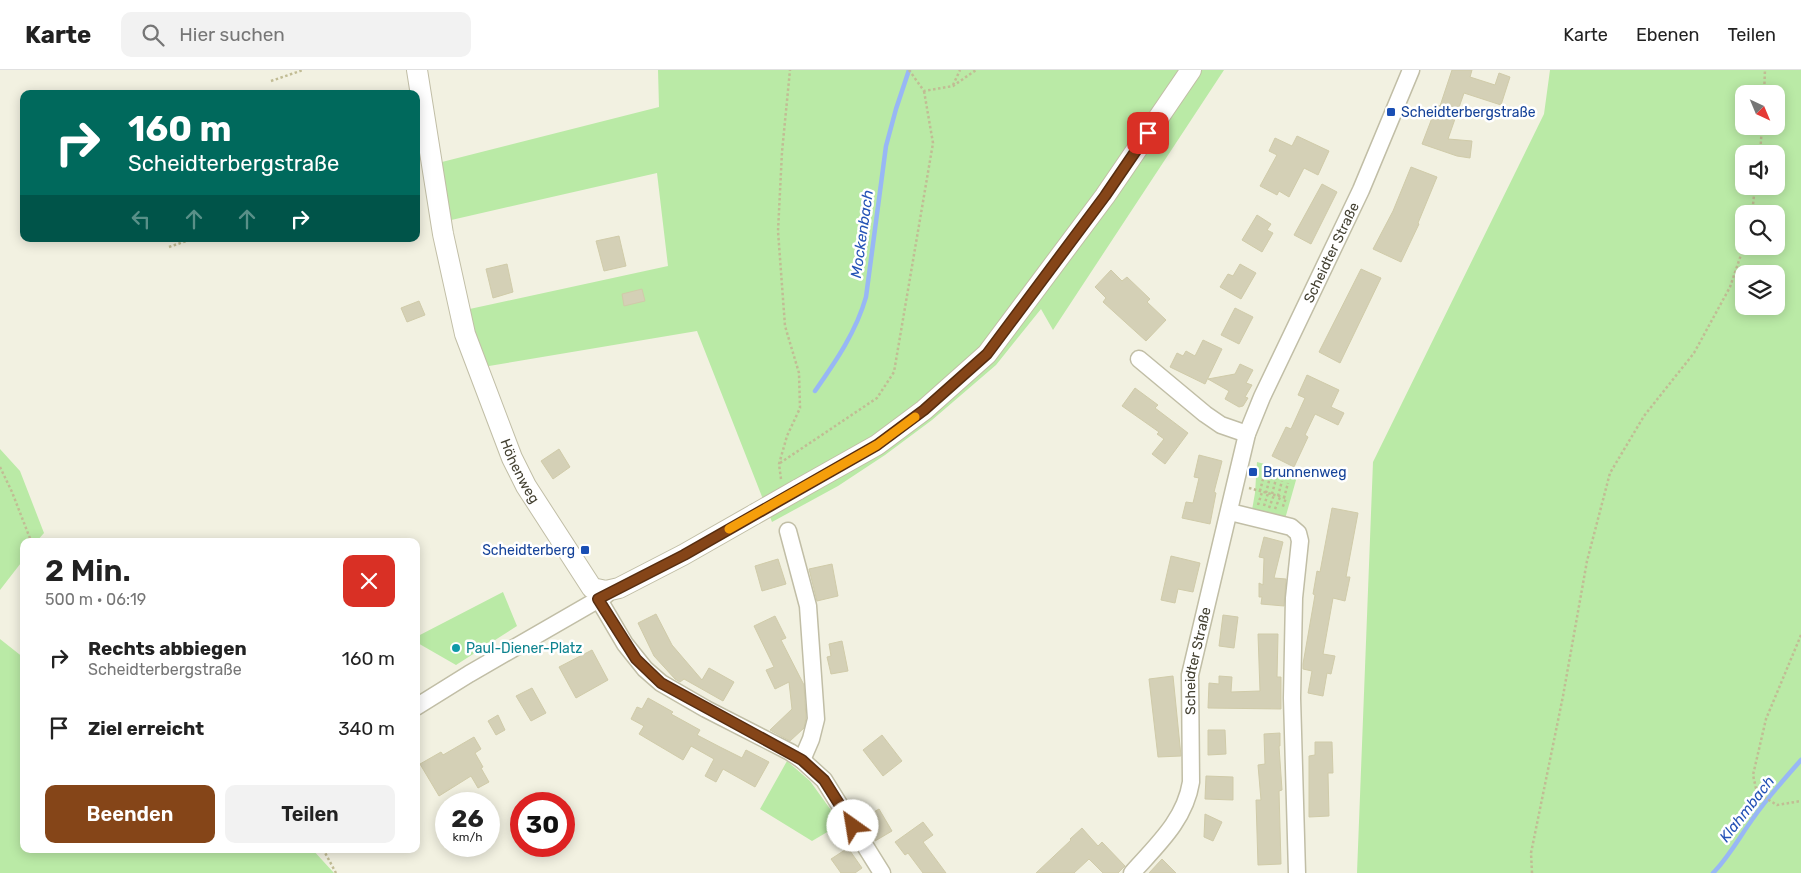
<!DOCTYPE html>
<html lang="de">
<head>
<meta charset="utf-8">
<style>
  body { margin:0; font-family:Rubik,sans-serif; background:#f2f2f2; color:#222; height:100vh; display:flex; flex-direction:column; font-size:19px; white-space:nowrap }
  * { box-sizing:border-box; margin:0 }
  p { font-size:16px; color:#767676 }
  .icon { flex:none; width:28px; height:28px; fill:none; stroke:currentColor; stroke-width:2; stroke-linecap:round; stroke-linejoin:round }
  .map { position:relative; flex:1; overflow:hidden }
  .drawer { position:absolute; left:20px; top:468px; width:400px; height:315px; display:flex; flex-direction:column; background:#fff; border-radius:10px; box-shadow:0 2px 12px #0003 }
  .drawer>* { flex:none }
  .top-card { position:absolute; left:20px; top:20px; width:400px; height:152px; border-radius:10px; box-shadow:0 2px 12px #0003; background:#00695c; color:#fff; overflow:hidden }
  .needle { width:32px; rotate:136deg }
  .buttons { position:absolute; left:1735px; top:15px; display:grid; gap:10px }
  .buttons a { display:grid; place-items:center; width:50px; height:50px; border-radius:10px; background:#fff; box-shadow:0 2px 12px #0003; font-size:25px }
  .speed { position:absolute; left:435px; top:722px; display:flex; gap:10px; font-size:25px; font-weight:700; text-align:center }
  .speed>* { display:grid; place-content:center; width:65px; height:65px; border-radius:50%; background:#fff; box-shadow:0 2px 12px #0003; line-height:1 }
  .speed small { font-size:12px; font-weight:400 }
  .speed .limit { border:8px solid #d22; background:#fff; color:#111 }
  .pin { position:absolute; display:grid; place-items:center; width:42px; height:42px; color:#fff; margin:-21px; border-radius:10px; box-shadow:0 2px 8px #0006 }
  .me { position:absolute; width:55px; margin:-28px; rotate:328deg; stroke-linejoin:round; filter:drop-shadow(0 0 4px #0008) }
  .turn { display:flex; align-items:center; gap:18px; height:105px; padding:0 25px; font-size:22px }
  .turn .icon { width:65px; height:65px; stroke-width:2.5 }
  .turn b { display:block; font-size:35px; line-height:42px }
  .lanes { display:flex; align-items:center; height:48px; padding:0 25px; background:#0003; justify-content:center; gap:25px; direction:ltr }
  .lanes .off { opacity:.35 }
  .round { display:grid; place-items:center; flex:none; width:52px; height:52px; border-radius:10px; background:#f2f2f2 }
  .summary { display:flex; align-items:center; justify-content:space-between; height:85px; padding:0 25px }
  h1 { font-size:30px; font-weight:600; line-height:38px }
  .button { display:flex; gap:10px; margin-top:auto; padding:10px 25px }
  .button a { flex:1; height:58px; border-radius:10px; background:#854518; color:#fff; font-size:20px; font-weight:600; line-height:58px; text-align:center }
  .button a+a { background:#f2f2f2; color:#222 }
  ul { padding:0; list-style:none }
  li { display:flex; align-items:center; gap:15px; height:70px; padding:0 25px }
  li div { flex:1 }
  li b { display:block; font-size:19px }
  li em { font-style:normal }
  header { display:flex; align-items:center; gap:30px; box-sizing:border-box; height:70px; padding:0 25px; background:#fff; border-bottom:1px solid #e0e0e0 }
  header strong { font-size:24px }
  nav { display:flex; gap:28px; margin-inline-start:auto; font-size:18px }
  .search { width:350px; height:45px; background:#f2f2f2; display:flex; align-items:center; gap:12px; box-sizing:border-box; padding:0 18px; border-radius:10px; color:#767676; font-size:19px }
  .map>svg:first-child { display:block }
  .green { fill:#baeaa6; fill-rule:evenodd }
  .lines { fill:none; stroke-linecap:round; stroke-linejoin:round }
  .stream { stroke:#98b7f5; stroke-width:4.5 }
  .building { fill:#d4d0b6; stroke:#d0cba9 }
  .minor-casing { stroke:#c1bea6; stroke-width:19 }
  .tertiary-casing { stroke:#c1bea6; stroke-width:22 }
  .path { stroke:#c1bc94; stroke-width:2.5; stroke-dasharray:2.5 2.5; stroke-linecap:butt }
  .minor { stroke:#fff; stroke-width:16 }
  .tertiary { stroke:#fff; stroke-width:20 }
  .tertiary-bridge-casing { stroke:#c1bea6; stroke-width:22; stroke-linecap:butt }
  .tertiary-bridge { stroke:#fff; stroke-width:20 }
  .route-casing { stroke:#562d10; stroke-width:12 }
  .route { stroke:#854518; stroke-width:9 }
  .slow { stroke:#f59e0b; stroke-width:9 }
  .transit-dot { fill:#1a4fb4; stroke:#fff; stroke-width:2 }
  .culture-dot { fill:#0f9aa8; stroke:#fff; stroke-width:2 }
  .labels { text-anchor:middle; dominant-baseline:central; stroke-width:5; stroke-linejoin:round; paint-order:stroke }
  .transit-label { font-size:14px; fill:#164399; stroke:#fff; text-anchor:start }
  .street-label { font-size:14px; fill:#444132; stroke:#fff }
  .culture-label { font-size:14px; fill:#0d838f; stroke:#fff; text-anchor:start }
  .water-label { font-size:15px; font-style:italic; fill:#2553b6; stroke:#fff }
</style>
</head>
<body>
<header>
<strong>Karte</strong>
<div class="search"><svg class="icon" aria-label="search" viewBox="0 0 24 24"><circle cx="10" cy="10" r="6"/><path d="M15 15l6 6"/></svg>Hier suchen</div>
<nav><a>Karte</a><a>Ebenen</a><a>Teilen</a></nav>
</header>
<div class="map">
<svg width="1801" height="803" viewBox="0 0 1801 803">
  <rect width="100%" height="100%" fill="#f2f1e1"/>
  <path class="green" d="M658,0H1224L1053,260L1041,239L996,295L932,350L885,385L838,416L772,452L697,261L483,297L465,240L668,196L657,103L447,151L438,93L659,37Z
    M1550,0H1801V803H1357L1373,392L1544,44ZM1744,24H1776V56H1744ZM1744,84H1776V116H1744ZM1744,144H1776V176H1744ZM1744,204H1776V236H1744Z
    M0,379L20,401L44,463L37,471H24V489L0,520Z
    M1257,392L1298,403L1285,449L1252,440L1255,423Z
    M503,522L517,556L456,595L416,572V567Z
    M0,569L24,588V779H312L334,803H0Z
    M787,691L810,711L841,754L812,771L760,739Z"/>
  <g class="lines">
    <path class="stream" d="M815,321C836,291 856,262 866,227L886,76L896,39L909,0
      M1713,803C1729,787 1740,766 1754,747C1768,727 1785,708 1801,690"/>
  </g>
  <path class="building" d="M1452,0H1472L1470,7L1495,15L1499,3L1510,7L1501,35L1464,23L1448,69L1472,71L1470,88L1457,86L1422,74L1437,35L1440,36Z
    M1297,66L1329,81L1318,105L1304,98L1289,127L1279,121L1277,125L1260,116L1277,85L1269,81L1275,68L1292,76Z
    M1411,97L1437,107L1418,153L1419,154L1401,192L1373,179L1393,141Z
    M1322,114L1337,122L1311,174L1294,165Z
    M1257,145L1271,154L1267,160L1273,163L1262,182L1242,170Z
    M619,166L626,196L604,201L596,171Z
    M507,194L513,222L493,228L486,199Z
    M1240,194L1256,203L1241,229L1220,217L1228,204L1233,206Z
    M1361,199L1381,208L1340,293L1319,282Z
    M1111,200L1122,211L1127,207L1150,229L1147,232L1166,250L1146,271L1103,232L1106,228L1095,217Z
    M642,219L645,231L624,236L622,224Z
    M419,231L425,245L407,252L401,238Z
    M1235,238L1253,247L1239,274L1221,265Z
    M1203,270L1222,279L1205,314L1170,297L1177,283L1183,286L1186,281L1195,286Z
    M1240,294L1253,300L1246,313L1252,315L1245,327L1248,328L1243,336L1239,337L1225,329L1229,321L1208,309L1235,304Z
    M1307,305L1339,320L1331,337L1344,343L1338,355L1315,344L1305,365L1308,367L1294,397L1272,386L1286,357L1291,359L1305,328L1298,325Z
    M1135,318L1158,335L1155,338L1188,363L1165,394L1152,384L1164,369L1157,364L1159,362L1122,336Z
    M559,379L570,397L553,409L541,391Z
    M1199,385L1222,391L1214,422L1216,423L1210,454L1182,448L1186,432L1193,433L1199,408L1194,407Z
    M1332,438L1358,443L1346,507H1350L1345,531L1333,528L1323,584L1335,586L1331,604L1327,603L1323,626L1308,623L1312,601L1303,599V594L1315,525L1313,524L1317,501L1320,502Z
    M1264,467L1283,472L1274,508L1286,509L1284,536L1261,534L1262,527H1259V513L1263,515L1264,488L1259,487Z
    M1171,486L1200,493L1193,522L1178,519L1175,533L1161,530Z
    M778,489L786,514L762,521L755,496Z
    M832,494L838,526L817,531L809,499Z
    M656,544L672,575L702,610L709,598L734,612L723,631L684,609L680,612L675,609L654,586L638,553Z
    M1223,545L1238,547L1234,578L1219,576Z
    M775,546L786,568L781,570L804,615L806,648L804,658L790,671L770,660L792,639L789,612L775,619L766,600L774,597L754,556Z
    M1258,564H1278L1277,607H1281V639L1208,638L1209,613L1219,614V606L1232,607L1231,622L1260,621Z
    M842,571L848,601L831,604L827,587L831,586L829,574Z
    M592,580L608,610L576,628L559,597Z
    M1173,606L1181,686L1158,687L1149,609Z
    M532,618L546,643L531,651L516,626Z
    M648,628L673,642L671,644L700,660L697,665L720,677L742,688L746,680L769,692L755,717L723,699L716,712L705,706L714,689L691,676L683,690L639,664L644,656L631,649L637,637L642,639Z
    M498,645L505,660L496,665L488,651Z
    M1208,660H1225L1226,684L1208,685Z
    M1280,663V676H1279L1282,720L1279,721L1281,794L1258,795L1256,730H1261L1258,695L1265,694L1264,664Z
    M882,665L902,691L883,706L863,680Z
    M474,667L481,679L475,683L483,697L481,698L489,712L478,718L471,706L439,726L420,694L441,682L443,685Z
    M1315,672H1332L1333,703H1328L1329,746L1309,747V686L1315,685Z
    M1206,706L1233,707V730L1205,729Z
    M879,739L892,761L875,771L862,749Z
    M1205,744L1222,752L1213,771L1204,767Z
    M923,752L933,765L923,772L946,803H923L908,783L905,785L895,772Z
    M1082,758L1098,776L1102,772L1125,796L1118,803H1103L1089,789L1074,803H1036L1071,770L1070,769Z
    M848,778L862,798L855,803H841L831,789Z
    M1162,789L1176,803H1149Z"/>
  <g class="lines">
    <defs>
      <g id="minor">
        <path d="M1139,289L1205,344L1221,355L1247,364"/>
        <path d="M1230,442L1291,457L1298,463L1300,471L1294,528L1292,628L1297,803"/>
        <path d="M788,461L808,536L816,649L811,669L802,690"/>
        <path d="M592,518L625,574L645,599L661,613L706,639L790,682L802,690L824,710L882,803"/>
        <path d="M416,637L469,604L606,525"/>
        <path id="s1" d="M1132,803C1157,775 1185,750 1191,712L1190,605L1247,364L1262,327L1361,120L1411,0"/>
      </g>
      <g id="tertiary">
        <path id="s2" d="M417,0L443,164L465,264L512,388L526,416L592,518L606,521L619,518L683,485L755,444"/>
        <path d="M797,420L877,375L924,340L987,284L1105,126L1191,0"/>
      </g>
    </defs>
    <use href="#minor" class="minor-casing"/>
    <use href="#tertiary" class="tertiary-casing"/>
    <path class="path" d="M909,0L924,21L953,16L976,0
      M271,11L303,0
      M953,15L960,0
      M1764,24L1765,0
      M1760,84L1762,56
      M1752,144L1755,116
      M169,177L192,169
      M780,393L877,328L894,302L933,73L924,21
      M0,397L12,422L31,471
      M781,409L779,394L787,366L800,338L799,303L785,256L778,161L782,82L790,0
      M1249,418L1286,428L1282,439
      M1260,421L1264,405
      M1266,423L1270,407
      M1272,424L1276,409
      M1278,426L1282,411
      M1284,428L1288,413
      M1258,435L1262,422
      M1264,436L1268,423
      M1269,438L1274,425
      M1275,439L1280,427
      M1801,565L1766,649L1753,705L1757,723L1777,735L1801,731
      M323,779L336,803
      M1532,803L1531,783L1563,626L1587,491L1610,403L1644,346L1694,283L1730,217L1744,176"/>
    <use href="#minor" class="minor"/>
    <use href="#tertiary" class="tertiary"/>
    <defs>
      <path id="tertiary-bridge" d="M755,444L797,420"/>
    </defs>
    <use href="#tertiary-bridge" class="tertiary-bridge-casing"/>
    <use href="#tertiary-bridge" class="tertiary-bridge"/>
  </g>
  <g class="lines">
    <defs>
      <path id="route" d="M853,756L824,710L802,690L661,613L636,589L598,529L684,485L877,375L924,340L987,284L1105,126L1148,63"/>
    </defs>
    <use href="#route" class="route-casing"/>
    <use href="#route" class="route"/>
    <path class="slow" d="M729,459L877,375L915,347"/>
  </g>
  <g class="transit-dot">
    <rect x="1386" y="37" width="10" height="10" rx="2.5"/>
    <rect x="1248" y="397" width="10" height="10" rx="2.5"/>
    <rect x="580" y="475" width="10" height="10" rx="2.5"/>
  </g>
  <circle class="culture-dot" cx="456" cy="578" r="5"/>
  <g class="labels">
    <g class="transit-label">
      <text x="1401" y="42">Scheidterbergstraße</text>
      <text x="1263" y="402">Brunnenweg</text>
      <text x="575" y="480" text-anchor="end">Scheidterberg</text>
    </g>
    <g class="street-label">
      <text stroke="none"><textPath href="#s1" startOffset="665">Scheidter Straße</textPath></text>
      <text stroke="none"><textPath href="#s2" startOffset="416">Höhenweg</textPath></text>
      <text stroke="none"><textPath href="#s1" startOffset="232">Scheidter Straße</textPath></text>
    </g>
    <g class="culture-label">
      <text x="466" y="578">Paul-Diener-Platz</text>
    </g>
    <g class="water-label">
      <text transform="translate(862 164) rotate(-82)">Mockenbach</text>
      <text transform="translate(1747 739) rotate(-52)">Klahmbach</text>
    </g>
  </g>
</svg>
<div class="buttons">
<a><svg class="needle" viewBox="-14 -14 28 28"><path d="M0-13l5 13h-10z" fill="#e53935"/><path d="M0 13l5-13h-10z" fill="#767676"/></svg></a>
<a><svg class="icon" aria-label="sound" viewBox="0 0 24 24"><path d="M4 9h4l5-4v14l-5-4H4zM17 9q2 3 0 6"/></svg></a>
<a><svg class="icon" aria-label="search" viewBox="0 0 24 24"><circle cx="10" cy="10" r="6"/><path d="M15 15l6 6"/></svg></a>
<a><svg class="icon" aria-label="layers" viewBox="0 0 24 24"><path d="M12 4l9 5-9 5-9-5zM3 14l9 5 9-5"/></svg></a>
</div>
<div class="speed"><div>26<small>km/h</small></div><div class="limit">30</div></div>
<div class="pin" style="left:1148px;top:63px;background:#d93025"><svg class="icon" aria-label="arrive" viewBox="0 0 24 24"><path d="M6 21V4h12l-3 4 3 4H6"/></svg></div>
<svg class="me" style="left:853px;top:756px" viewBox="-20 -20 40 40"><circle r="19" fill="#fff"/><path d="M0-13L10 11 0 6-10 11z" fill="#854518"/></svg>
<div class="top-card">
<div class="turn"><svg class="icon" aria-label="right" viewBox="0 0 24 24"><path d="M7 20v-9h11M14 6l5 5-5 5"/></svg><div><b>160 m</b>Scheidterbergstraße</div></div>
<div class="lanes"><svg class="icon off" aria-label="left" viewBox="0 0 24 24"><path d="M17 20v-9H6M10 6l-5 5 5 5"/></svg><svg class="icon off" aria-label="ahead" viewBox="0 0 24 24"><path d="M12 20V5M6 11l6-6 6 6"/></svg><svg class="icon off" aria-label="ahead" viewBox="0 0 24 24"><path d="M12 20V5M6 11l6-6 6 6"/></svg><svg class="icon" aria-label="right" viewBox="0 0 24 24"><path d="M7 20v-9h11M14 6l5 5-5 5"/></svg></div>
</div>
<section class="drawer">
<div class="summary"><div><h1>2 Min.</h1><p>500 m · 06:19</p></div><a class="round" style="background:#d93025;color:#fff"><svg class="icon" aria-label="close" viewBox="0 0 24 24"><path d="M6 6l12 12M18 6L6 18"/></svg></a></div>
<ul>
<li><svg class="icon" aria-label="right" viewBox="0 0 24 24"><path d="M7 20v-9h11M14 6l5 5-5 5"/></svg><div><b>Rechts abbiegen</b><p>Scheidterbergstraße</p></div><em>160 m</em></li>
<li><svg class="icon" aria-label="arrive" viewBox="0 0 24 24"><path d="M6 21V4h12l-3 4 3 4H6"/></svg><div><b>Ziel erreicht</b></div><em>340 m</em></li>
</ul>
<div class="button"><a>Beenden</a><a>Teilen</a></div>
</section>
</div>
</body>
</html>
